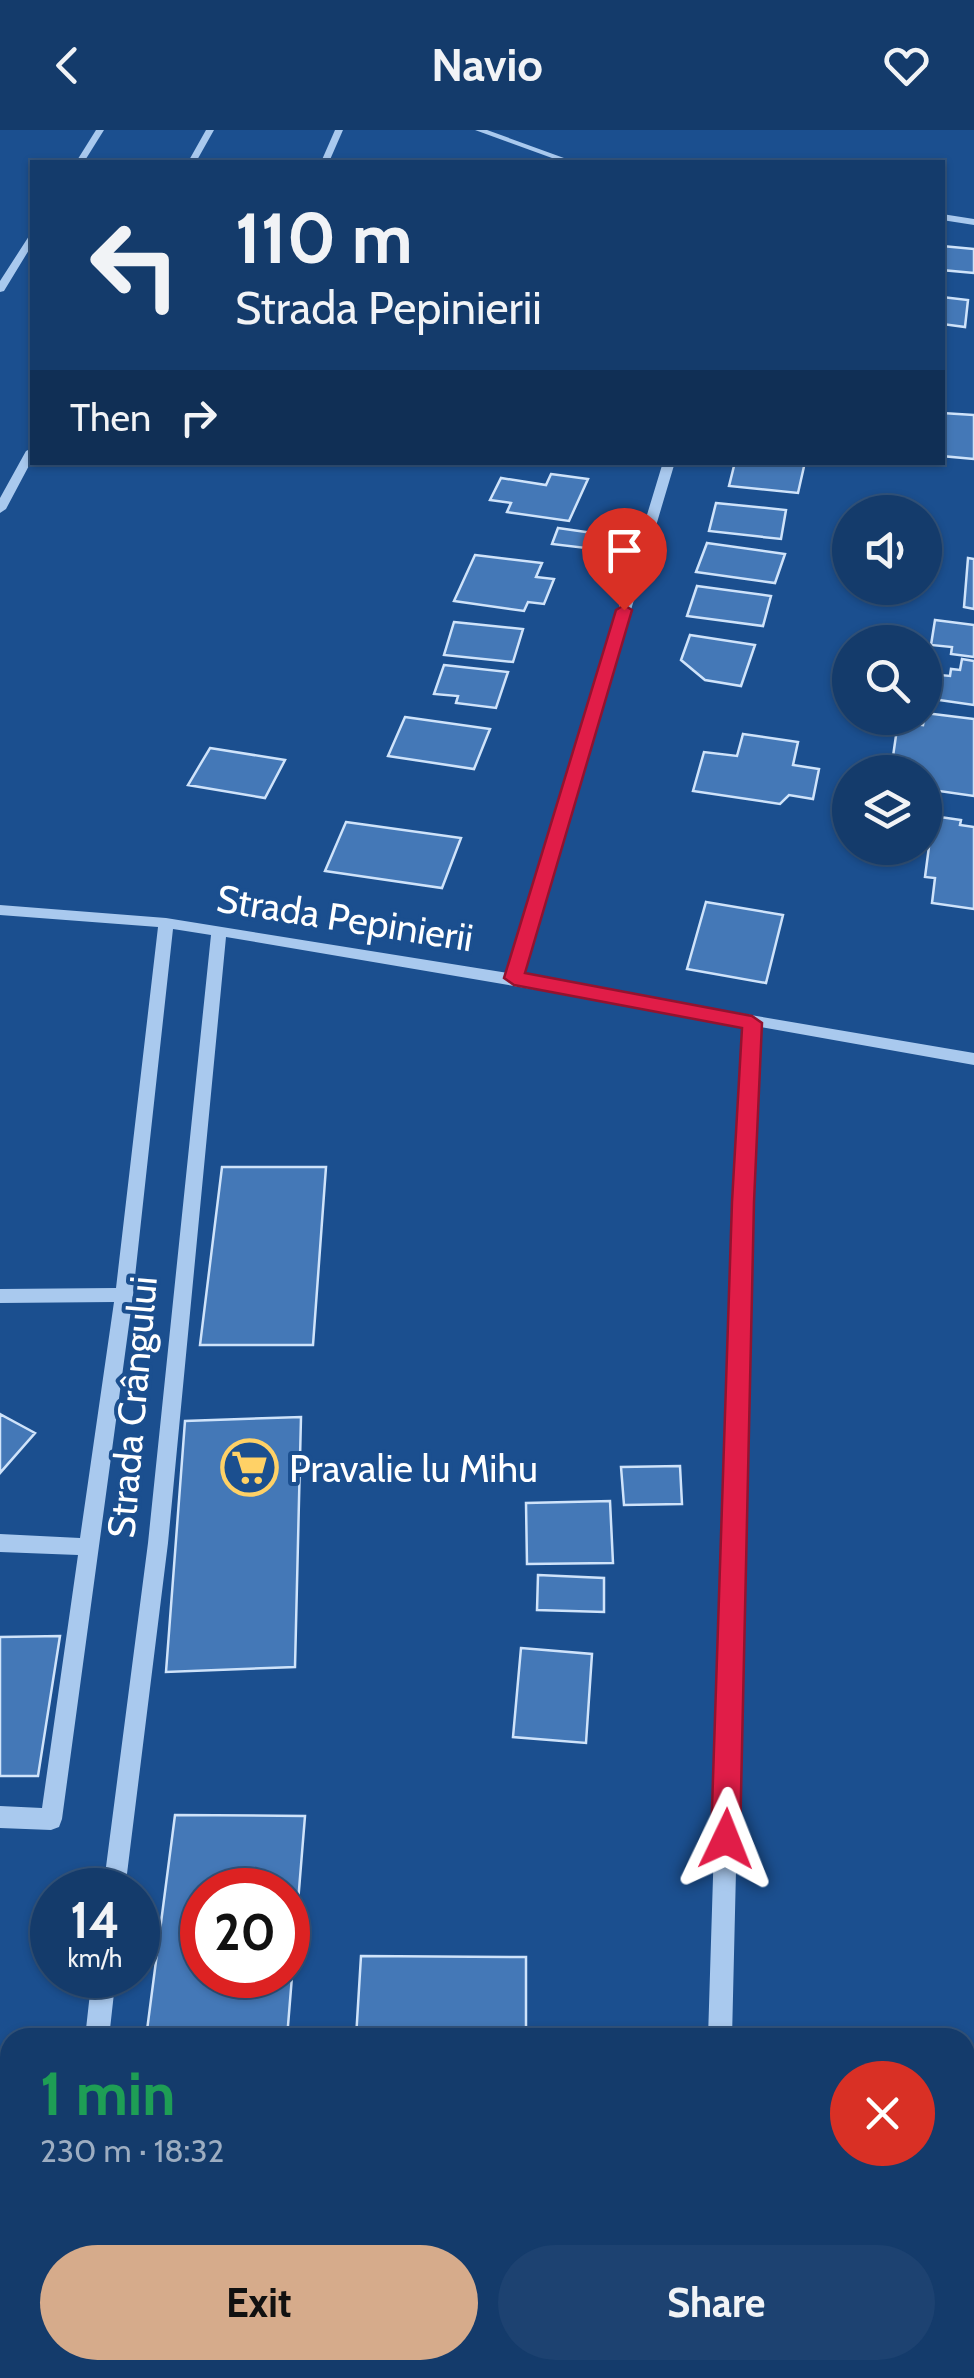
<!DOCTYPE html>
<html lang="en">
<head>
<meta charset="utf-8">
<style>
  body { margin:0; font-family:Cabin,sans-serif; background:#1d4271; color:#f1f3f6; height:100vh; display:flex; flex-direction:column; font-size:38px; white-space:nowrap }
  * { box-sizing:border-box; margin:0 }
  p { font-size:32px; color:#9dadc1 }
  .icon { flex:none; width:55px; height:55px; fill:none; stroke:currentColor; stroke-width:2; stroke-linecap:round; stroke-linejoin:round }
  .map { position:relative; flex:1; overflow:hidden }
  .details { position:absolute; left:0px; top:1898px; width:975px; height:352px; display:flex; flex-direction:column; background:#143b6b; border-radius:30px 30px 0 0; box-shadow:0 2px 8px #0004,0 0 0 2px #33557e }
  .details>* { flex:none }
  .banner { position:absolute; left:30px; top:30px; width:915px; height:305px; border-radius:0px; box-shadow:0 2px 8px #0004,0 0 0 2px #33557e; background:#143b6b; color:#f1f3f6; overflow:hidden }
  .controls { position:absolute; left:832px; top:365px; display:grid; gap:20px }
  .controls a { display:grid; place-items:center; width:110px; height:110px; border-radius:50%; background:#143b6b; box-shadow:0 2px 8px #0004,0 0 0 2px #33557e; font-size:50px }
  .speed { position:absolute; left:30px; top:1738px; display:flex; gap:20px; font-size:50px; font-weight:700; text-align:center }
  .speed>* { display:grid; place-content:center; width:130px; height:130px; border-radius:50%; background:#143b6b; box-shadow:0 2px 8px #0004,0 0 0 2px #33557e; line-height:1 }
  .speed small { font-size:25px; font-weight:400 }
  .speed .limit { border:15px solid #d22; background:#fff; color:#111 }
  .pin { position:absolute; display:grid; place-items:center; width:85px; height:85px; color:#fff; margin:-102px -42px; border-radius:50% 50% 50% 0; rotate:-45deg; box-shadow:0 0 10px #0007 }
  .pin .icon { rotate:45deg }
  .me { position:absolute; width:110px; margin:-55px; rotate:2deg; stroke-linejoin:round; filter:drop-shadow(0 0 8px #0008) }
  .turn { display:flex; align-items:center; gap:35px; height:210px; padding:0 40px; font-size:45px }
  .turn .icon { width:130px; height:130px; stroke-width:2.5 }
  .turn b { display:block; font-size:70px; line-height:85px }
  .then { display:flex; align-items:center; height:95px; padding:0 40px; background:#0003; gap:20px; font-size:38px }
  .round { display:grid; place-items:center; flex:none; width:105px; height:105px; border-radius:52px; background:#1d4271 }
  .headline { display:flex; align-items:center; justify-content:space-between; height:170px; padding:0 40px }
  h1 { font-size:60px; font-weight:700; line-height:75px; color:#1e9e55 }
  .button { display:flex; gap:20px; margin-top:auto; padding:20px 40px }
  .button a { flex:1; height:115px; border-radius:60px; background:#d6ab8b; color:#111; font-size:40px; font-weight:700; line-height:115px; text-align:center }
  .button a+a { background:#1d4271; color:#f1f3f6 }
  header { display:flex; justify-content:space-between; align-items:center; height:130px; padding:0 40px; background:#143b6b; font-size:45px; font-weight:700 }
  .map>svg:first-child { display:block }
  .building { fill:#4478b7; stroke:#cfe3fa; stroke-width:2.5; fill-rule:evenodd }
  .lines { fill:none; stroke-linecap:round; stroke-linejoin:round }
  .minor { fill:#a9c9ee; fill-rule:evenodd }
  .route { fill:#e11d48; stroke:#92132f; stroke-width:2.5 }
  .labels { text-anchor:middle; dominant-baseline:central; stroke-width:8; stroke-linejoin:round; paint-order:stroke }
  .street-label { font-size:38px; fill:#fff; stroke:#1b4f8f }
  .poi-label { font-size:38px; fill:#fff; stroke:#1b4f8f; text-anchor:start }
</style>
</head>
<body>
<header><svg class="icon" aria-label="back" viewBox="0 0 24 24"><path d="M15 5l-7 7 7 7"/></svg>Navio<svg class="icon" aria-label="heart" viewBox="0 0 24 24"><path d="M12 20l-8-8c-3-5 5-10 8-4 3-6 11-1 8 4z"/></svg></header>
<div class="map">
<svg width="974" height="2248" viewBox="0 0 974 2248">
  <rect width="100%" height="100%" fill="#1b4f8f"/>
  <path class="building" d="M942,116L974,119V143L942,140Z
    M942,167L968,170L965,197L942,194Z
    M942,283L974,285V329L942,326Z
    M735,332H805L798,363L729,356Z
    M551,344L588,349L569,391L507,382L511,373L490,370L501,348L546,355Z
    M716,373L786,380L781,409L709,401Z
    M558,398L600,404L594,419L552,414Z
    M707,413L785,424L775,453L696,442Z
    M475,425L542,433L536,447L554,449L544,474L528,472L524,481L454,471Z
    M968,428L974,429V479L964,477Z
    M697,456L771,466L763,496L687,486Z
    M935,490L974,495V527L951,524L952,517L931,515Z
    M454,492L523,499L513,532L444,525Z
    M690,505L755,515L741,556L705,550L681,530Z
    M962,529L974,531V575L925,568L930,544L950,546L951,539L960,540Z
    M444,535L508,542L496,578L456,573L458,566L434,564Z
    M925,583L974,589V666L925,659V642L891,640L898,592L923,595Z
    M405,587L490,599L474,639L388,626Z
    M743,604L798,612L793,635L819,639L813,669L789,665L780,674L693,661L704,622L737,626Z
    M210,618L285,630L265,668L188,655Z
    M933,686L961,690L960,695L974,697V779L932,773L935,748L925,747Z
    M346,692L461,708L442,758L325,741Z
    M706,772L783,785L766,853L687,839Z
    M222,1037H326L313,1215H200Z
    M0,1284L35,1303L0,1343Z
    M301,1287L295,1537L166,1542L185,1291Z
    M680,1336L682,1374L624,1375L621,1337Z
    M610,1371L613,1433L527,1434L526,1373Z
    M538,1445L604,1448V1482L537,1480Z
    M60,1506L38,1646H0V1507Z
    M521,1518L592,1524L586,1613L513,1607Z
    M175,1685L305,1686L287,1908H146ZM202,1760H288V1845H202Z
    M361,1826L526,1827V1908H356Z
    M118,2240H290L289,2248H117Z
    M332,2240H522V2248H332Z"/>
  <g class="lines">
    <path class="minor" d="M96,0H104L84,32H76Z
      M206,0H214L196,32H188Z
      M335,0H343L329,32H321Z
      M475,0H487L575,32H563Z
      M942,84L974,89V95L942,90Z
      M32,105V115L4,161L0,162V151L29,106Z
      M32,318V330L6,379L0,383V368L26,321Z
      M663,332H675L522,846L974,923V935L760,897L752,1072L732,1908H708L734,1072L744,895L226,807L168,1413L125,1760H103L148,1413L211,805L173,799L133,1165L62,1689L59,1697L51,1700L0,1698V1676L42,1678L78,1425L0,1422V1404L80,1408L114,1172L0,1173V1159L116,1158L158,797L0,785V775L166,788L508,843Z
      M92,1845H116L109,1908H85Z
      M44,2240H70L69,2248H43Z
      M701,2240H727V2248H701Z"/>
  </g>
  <path class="route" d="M624,475L632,480L525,843L752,886L762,893L754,1072L740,1709L736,1719L726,1723L716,1719L711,1709L732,1072L742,898L514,855L504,848L616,480Z"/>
  <defs>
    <symbol id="supermarket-ring" viewBox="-11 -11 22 22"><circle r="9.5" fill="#1b4f8f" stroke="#ffd166" stroke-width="1.5"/><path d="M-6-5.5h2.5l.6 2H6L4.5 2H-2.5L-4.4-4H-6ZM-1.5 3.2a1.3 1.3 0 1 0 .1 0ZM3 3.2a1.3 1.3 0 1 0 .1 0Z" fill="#ffd166"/></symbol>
  </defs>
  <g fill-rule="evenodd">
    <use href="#supermarket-ring" x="218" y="1306" width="63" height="63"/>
  </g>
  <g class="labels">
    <g class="street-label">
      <text transform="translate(345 788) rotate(9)">Strada Pepinierii</text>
      <text transform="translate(132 1277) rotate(-85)">Strada Crângului</text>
    </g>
    <g class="poi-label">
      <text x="289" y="1338">Pravalie lu Mihu</text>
    </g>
  </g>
</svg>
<div class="controls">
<a><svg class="icon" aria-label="sound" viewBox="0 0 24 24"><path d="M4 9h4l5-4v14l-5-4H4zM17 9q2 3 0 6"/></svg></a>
<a><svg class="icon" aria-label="search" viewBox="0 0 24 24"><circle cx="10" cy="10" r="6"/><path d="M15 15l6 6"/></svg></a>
<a><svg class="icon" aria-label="layers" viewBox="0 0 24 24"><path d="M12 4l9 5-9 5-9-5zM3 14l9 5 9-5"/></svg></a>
</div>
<div class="speed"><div>14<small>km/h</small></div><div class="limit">20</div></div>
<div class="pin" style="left:624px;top:480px;background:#d93025"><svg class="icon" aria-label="arrive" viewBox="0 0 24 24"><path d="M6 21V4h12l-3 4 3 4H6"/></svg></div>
<svg class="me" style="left:726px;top:1709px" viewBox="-20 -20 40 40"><path d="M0-17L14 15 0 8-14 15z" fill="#e11d48" stroke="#fff" stroke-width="4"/></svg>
<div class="banner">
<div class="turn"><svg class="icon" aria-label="left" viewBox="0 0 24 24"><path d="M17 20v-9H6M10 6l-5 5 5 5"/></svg><div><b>110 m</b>Strada Pepinierii</div></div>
<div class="then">Then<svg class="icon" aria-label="right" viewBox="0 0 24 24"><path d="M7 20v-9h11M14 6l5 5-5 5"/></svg></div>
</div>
<section class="details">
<div class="headline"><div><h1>1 min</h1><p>230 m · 18:32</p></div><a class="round" style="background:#d93025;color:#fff"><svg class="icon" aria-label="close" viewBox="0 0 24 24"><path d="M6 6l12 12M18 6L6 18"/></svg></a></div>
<div class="button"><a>Exit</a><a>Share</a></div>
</section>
</div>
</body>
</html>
